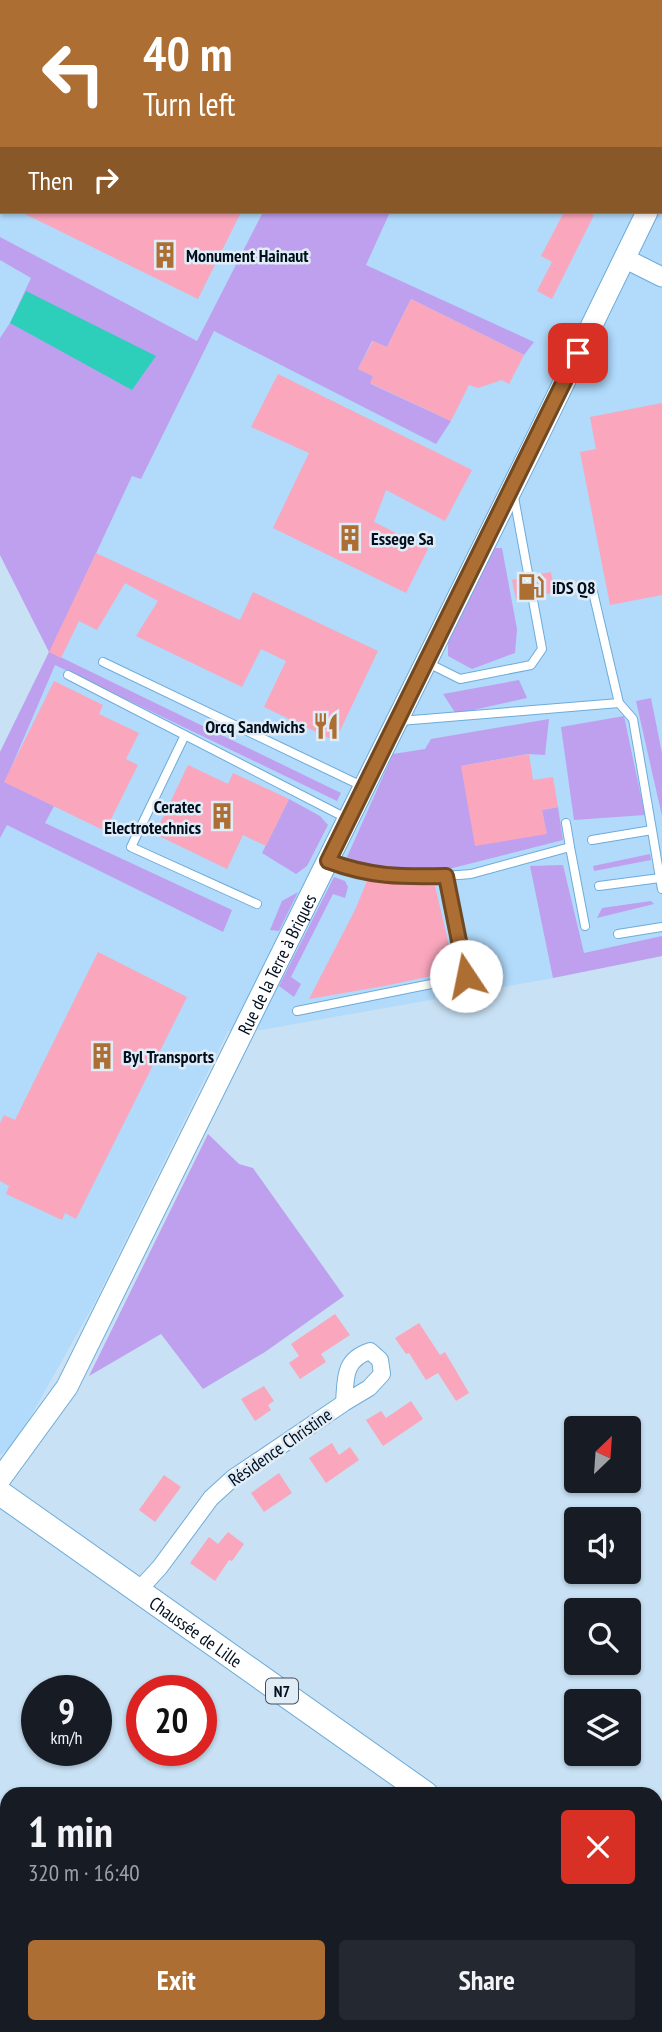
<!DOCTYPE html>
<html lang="en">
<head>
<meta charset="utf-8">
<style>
  body { margin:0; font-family:"PT Sans Narrow",sans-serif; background:#242831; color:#f1f3f6; height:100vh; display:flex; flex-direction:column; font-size:26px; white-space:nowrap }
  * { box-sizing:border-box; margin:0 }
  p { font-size:23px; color:#9ea1a6 }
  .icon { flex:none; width:38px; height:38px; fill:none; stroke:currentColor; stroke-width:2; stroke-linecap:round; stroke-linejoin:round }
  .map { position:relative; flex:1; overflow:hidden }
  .drawer { position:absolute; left:0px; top:1787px; width:663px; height:247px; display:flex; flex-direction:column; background:#171b24; border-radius:21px 21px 0 0; box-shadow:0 2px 5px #0004 }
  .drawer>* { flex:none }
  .guide { position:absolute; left:0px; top:0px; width:663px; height:214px; box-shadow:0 2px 5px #0004; background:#ac6e33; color:#fff; overflow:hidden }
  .needle { width:46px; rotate:25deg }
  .controls { position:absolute; left:564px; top:1416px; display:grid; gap:14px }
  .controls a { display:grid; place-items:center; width:77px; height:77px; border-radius:7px; background:#171b24; box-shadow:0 2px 5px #0004; font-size:35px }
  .speed { position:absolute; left:21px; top:1675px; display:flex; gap:14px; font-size:35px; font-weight:700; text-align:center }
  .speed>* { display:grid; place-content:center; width:91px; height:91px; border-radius:50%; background:#171b24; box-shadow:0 2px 5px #0004; line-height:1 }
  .speed small { font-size:18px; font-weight:400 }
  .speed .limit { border:10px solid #d22; background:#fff; color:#111 }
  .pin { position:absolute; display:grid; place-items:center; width:60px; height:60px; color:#fff; margin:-30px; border-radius:14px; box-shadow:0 4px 10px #0006 }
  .me { position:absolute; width:77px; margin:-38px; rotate:349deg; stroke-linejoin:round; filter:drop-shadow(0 0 5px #0008) }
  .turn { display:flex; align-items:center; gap:24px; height:147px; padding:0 28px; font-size:32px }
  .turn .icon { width:91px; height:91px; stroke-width:2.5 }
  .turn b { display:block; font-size:49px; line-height:60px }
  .then { display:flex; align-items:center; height:66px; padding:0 28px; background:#0003; gap:14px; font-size:26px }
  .round { display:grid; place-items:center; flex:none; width:74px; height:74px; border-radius:7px; background:#242831 }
  .summary { display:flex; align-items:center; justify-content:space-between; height:119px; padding:0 28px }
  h1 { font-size:42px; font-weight:800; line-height:52px }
  .button { display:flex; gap:14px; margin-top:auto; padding:14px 28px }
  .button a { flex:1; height:80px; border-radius:7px; background:#ac6e33; color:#fff; font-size:28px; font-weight:800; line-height:80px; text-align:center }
  .button a+a { background:#242831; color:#f1f3f6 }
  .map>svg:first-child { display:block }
  .built { fill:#b1dafb; fill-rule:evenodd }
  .green { fill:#bfa0ef }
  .water { fill:#2dcfba }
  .building { fill:#faa6bd }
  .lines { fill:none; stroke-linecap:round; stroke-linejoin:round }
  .service-casing { stroke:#6dacda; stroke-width:10 }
  .minor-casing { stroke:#6dacda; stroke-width:18 }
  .tertiary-casing { stroke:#6dacda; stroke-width:21 }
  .secondary-casing { stroke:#6dacda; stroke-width:23 }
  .primary-casing { stroke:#6dacda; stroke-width:26 }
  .service { stroke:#fff; stroke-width:8 }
  .minor { stroke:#fff; stroke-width:16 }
  .tertiary { stroke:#fff; stroke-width:19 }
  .secondary { stroke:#fff; stroke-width:21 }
  .primary { stroke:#fff; stroke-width:24 }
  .route-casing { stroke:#704821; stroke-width:18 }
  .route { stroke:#ac6e33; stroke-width:12 }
  .labels { text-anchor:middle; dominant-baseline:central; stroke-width:5; stroke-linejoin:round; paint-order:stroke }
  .shield { fill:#e0ecf6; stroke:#43515f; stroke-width:2 }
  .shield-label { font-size:16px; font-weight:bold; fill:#000e1e }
  .poi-label { font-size:18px; font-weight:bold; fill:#000e1e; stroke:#e0ecf6; text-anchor:start }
  .street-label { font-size:18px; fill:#000e1e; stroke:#e0ecf6 }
</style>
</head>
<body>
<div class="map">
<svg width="662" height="2032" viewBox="0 0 662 2032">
  <rect width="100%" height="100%" fill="#c8e1f4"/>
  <path class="built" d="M0,0H662V956L553,978L261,1030L228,1031L95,1302L28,1421L9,1448L0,1455V752L49,652L0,555ZM2,2H662V212H2Z"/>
  <path class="green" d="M263,212H390L366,265L534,342L524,355L411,299L387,347L372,341L358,369L373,376L371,384L451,421L436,444L214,331L141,479L132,476L50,652L341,793L337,801L55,665L5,782L54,806L45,823L232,910L223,932L7,825L0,838V752L49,652L0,555V338L10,323L31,278L0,260V237L197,341Z
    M488,548H502L517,629L515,653L472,669L448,656V638Z
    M519,680L527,698L456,714L443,694Z
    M651,698L662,753V816L636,701Z
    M624,716L645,815L574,820L561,727Z
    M549,719L545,755L528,754L461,766L546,833L542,810L558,807L563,840L437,872L367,865L347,857L393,754L425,749L431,739Z
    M289,799L320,816L328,825L307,866L296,874L262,853Z
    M650,854L651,860L594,871L593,866Z
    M563,865L584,953L662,936V956L553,978L530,866Z
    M334,877L345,881L348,887L345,898L333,894L291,977L301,984L294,997L279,986Z
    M298,892L279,931L270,930L282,901Z
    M651,901L654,904L597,918L602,908Z
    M208,1134L239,1164L253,1168L344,1296L265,1352L203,1389L161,1334L89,1376Z"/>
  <path class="water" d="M26,291L156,356L132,390L10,323Z"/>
  <path class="building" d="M21,212H241L198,299Z
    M564,212H587L594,215L552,299L537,291L552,262L541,256Z
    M411,299L524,355L509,384L502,380L478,388L469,385L451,421L370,383L373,376L358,369L373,341L387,347Z
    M278,374L472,470L445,521L386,490L374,522L428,549L406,593L273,528L309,453L251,427Z
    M662,403V595L610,605L580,452L596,449L590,417Z
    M96,553L240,620L253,592L378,651L335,741L264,707L286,661L261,649L242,687L136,636L158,601L125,583L97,630L79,621L61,658L49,652Z
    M551,572L555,592L539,596L535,575Z
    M522,578L526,598L516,600L512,580Z
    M54,681L103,705L99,714L139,733L126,759L138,765L105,831L4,782Z
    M529,754L533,780L553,777L558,807L542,810L547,834L475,846L461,766Z
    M188,765L228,784L233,773L289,799L266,846L243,835L227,869L155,834Z
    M367,881L435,886L455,971L384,986L309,999L355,910Z
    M98,952L187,997L76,1219L65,1213L62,1220L6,1194L9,1186L0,1181V1123L4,1115L15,1120Z
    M335,1314L350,1335L321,1354L326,1362L300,1379L289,1363L299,1356L291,1344Z
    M419,1323L440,1355L445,1352L469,1393L456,1401L438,1373L426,1380L409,1353L406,1354L395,1338Z
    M264,1386L274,1401L268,1405L271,1410L255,1421L241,1399Z
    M411,1401L423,1419L383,1446L366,1420L381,1411L386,1418Z
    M332,1443L339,1455L350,1447L359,1460L326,1483L309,1458Z
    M279,1473L292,1493L264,1512L251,1493Z
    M164,1475L181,1487L155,1522L139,1510Z
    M228,1532L244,1544L232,1561L229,1560L215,1581L190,1563L209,1537L218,1544Z"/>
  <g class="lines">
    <defs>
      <path id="service" d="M103,662L364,787
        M426,662L460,679L531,665L542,649L514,497
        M68,675L348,819
        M619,703L633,719L652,830
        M400,721L619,703L593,592
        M185,735L131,847L257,904
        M566,823L570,847
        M592,840L652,830L660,878
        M328,861C338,864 349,870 359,872C396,880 434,877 471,874L570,847L585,926
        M599,886L660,878L662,889
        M618,934L662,927
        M297,1011L466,977L446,876"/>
      <path id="minor" d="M138,1591L160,1567L211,1498L233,1478L344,1403L369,1388L382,1374L380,1360L370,1351C343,1360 346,1378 344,1403"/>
      <path id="tertiary" d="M624,258L662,277"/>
      <g id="secondary">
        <path d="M662,181V180"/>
        <path id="s1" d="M0,1479L67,1387L532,448L647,212"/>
      </g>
      <g id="primary">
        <path id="s2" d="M0,1493L426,1794"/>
        <path d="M656,1968L662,1972"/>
      </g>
    </defs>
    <use href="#service" class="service-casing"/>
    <use href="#minor" class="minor-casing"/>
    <use href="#tertiary" class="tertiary-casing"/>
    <use href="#secondary" class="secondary-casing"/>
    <use href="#primary" class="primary-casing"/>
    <use href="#service" class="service"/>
    <use href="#minor" class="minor"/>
    <use href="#tertiary" class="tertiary"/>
    <use href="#secondary" class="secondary"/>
    <use href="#primary" class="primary"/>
  </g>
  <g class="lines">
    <defs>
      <path id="route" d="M466,976L446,876C400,877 371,877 328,861L578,353"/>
    </defs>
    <use href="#route" class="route-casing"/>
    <use href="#route" class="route"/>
  </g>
  <defs>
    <symbol id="building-bare" viewBox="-9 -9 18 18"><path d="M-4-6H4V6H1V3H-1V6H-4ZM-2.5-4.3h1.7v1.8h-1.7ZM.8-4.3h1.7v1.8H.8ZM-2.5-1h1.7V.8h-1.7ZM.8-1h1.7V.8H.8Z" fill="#ac6e33" stroke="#e0ecf6" stroke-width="2.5" paint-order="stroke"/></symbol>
    <symbol id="fuel-bare" viewBox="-9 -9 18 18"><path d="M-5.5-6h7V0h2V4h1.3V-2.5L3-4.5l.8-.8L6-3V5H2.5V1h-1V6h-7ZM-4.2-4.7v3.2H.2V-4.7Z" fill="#ac6e33" stroke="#e0ecf6" stroke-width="2.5" paint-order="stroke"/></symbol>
    <symbol id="restaurant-bare" viewBox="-9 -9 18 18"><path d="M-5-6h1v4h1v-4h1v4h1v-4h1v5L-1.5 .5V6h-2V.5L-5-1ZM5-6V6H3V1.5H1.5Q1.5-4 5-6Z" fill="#ac6e33" stroke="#e0ecf6" stroke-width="2.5" paint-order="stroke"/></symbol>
  </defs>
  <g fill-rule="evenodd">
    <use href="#building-bare" x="146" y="236" width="38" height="38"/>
    <use href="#building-bare" x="331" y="519" width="38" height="38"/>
    <use href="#fuel-bare" x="512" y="568" width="38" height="38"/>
    <use href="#restaurant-bare" x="307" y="707" width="38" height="38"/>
    <use href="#building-bare" x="203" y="797" width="38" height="38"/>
    <use href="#building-bare" x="83" y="1037" width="38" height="38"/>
  </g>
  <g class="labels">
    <rect class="shield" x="266" y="1678.5" width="32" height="25" rx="5"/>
    <g class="shield-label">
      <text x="282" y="1691">N7</text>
    </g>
    <g class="poi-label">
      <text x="186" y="255">Monument Hainaut</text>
      <text x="371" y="538">Essege Sa</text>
      <text x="552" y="587">iDS Q8</text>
      <text x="305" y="726" text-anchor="end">Orcq Sandwichs</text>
      <text x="201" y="806" text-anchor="end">Ceratec<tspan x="201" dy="21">Electrotechnics</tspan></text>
      <text x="123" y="1056">Byl Transports</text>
    </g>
    <g class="street-label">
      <text stroke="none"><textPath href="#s1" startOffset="586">Rue de la Terre à Briques</textPath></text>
      <text transform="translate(280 1447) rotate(-35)">Résidence Christine</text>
      <text stroke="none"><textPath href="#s2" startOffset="240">Chaussée de Lille</textPath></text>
    </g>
  </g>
</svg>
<div class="controls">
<a><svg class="needle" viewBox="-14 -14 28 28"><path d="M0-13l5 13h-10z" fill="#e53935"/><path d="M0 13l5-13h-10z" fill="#9ea1a6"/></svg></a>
<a><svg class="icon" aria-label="sound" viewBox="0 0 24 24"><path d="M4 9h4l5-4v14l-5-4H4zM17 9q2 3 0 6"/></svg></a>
<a><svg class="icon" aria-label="search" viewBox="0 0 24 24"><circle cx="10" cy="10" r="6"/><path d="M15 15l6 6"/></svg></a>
<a><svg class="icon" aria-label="layers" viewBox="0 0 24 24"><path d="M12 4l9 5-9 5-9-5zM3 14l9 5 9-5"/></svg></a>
</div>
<div class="speed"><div>9<small>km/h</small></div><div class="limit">20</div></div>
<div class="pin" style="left:578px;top:353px;background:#d93025"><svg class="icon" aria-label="arrive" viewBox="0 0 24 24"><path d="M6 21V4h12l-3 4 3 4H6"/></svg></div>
<svg class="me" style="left:466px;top:976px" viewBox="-20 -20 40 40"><circle r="19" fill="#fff"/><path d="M0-13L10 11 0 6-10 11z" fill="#ac6e33"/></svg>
<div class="guide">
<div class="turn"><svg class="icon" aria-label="left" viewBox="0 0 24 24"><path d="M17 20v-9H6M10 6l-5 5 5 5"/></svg><div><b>40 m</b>Turn left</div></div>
<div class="then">Then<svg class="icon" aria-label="right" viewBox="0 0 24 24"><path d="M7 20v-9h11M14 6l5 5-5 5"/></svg></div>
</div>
<section class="drawer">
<div class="summary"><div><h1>1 min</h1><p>320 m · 16:40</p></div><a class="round" style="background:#d93025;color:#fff"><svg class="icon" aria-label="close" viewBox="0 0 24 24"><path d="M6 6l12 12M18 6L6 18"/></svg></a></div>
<div class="button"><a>Exit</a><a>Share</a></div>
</section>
</div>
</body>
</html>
